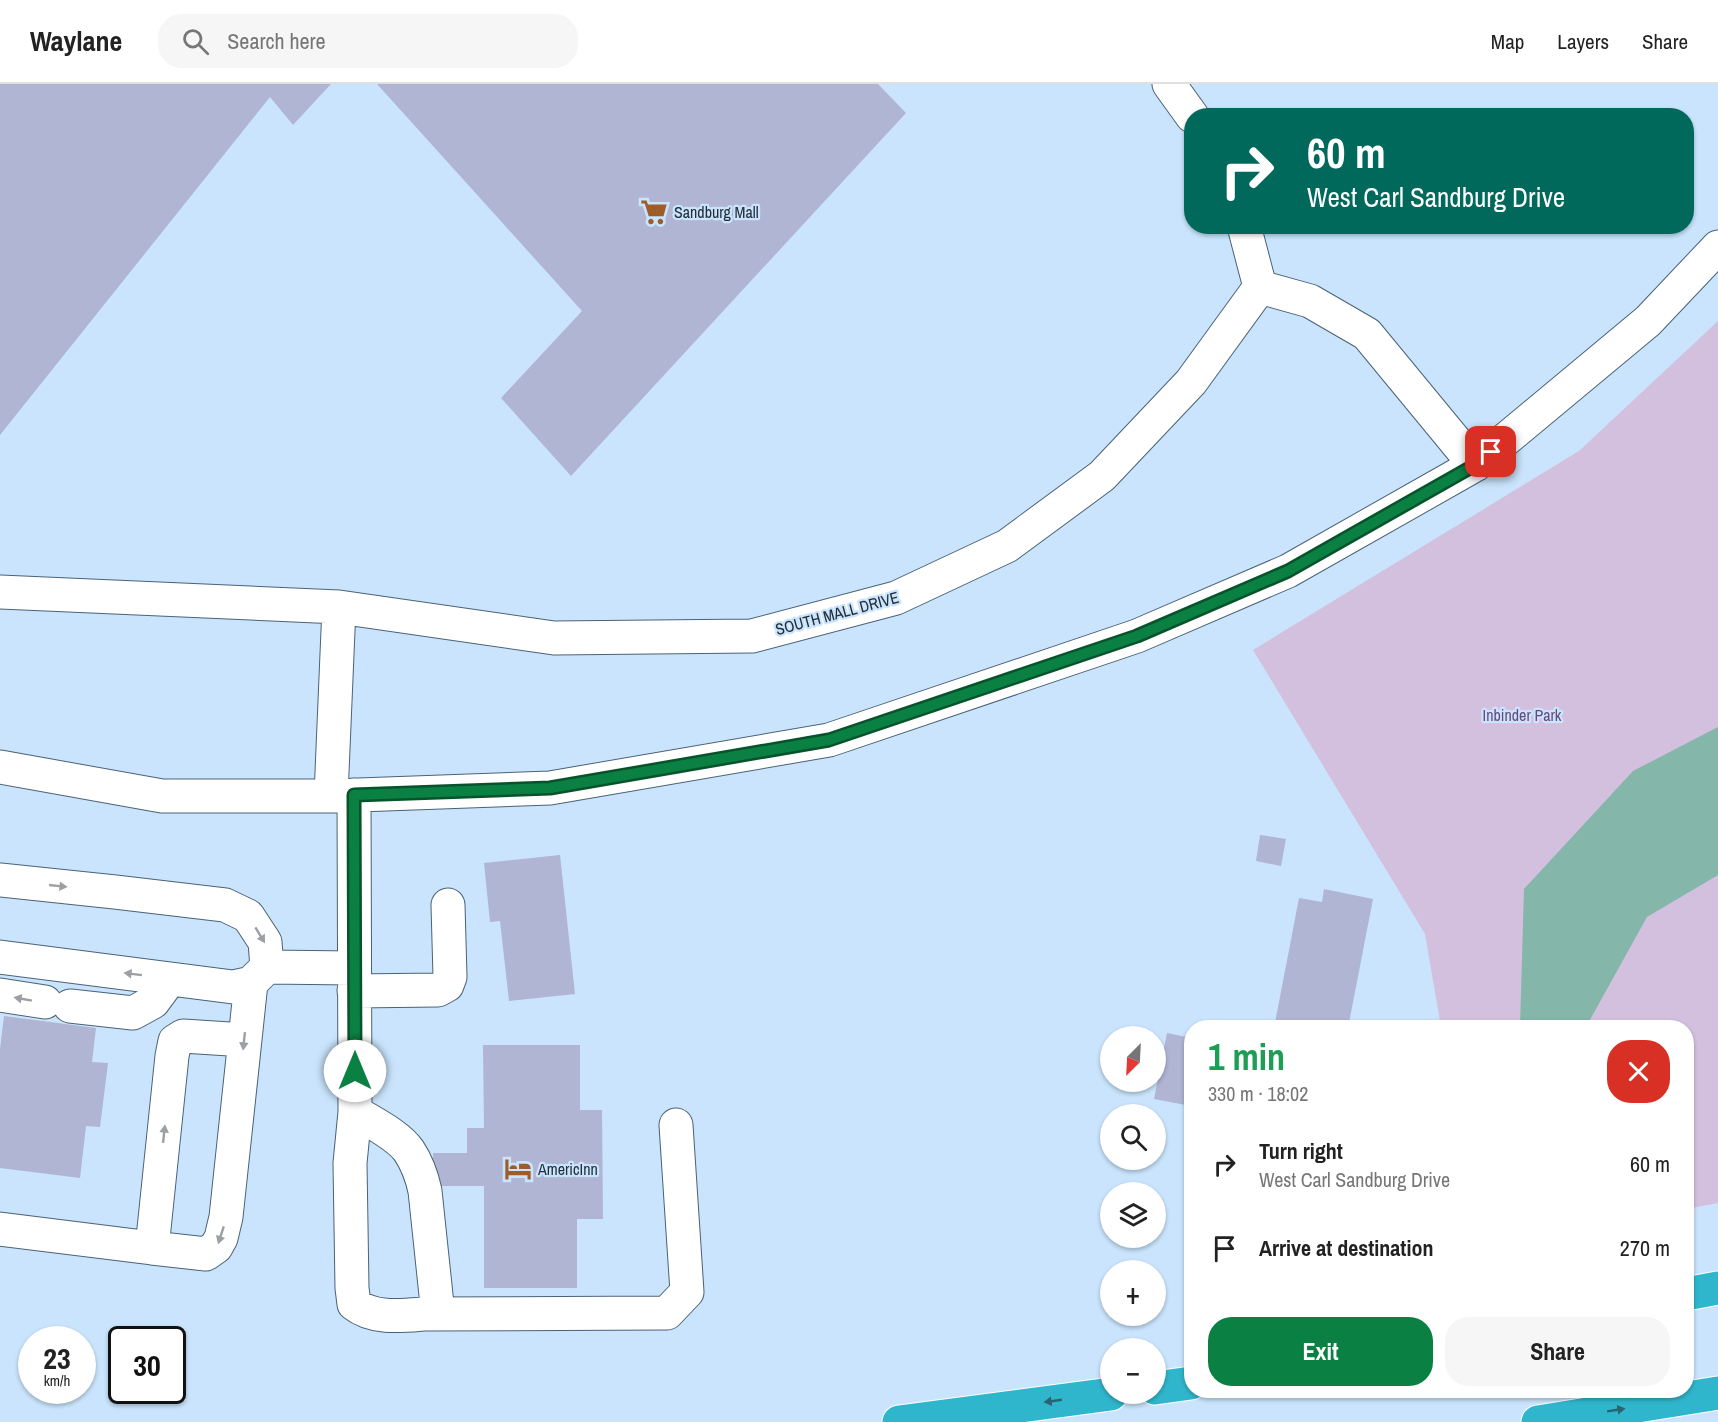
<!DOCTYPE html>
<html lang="en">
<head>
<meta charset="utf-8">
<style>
  body { margin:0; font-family:"Archivo Narrow",sans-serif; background:#f6f6f6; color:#222; height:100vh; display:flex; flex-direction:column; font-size:22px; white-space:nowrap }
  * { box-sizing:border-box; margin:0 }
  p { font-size:20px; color:#767676 }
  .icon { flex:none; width:33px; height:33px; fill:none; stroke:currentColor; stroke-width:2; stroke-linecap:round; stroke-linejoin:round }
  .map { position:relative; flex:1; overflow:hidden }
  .details { position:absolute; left:1184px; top:936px; width:510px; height:378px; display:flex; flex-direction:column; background:#fff; border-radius:24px; box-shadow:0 2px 4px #0004 }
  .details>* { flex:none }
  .top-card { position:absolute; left:1184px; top:24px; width:510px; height:126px; border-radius:24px; box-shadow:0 2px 4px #0004; background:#00695c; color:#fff; overflow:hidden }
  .needle { width:39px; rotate:204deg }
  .fabs { position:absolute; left:1100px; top:942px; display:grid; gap:12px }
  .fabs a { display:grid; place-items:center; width:66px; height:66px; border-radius:50%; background:#fff; box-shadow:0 2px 4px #0004; font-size:30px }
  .speed { position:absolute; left:18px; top:1242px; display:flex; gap:12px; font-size:30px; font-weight:700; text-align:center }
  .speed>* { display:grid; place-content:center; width:78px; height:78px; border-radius:50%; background:#fff; box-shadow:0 2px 4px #0004; line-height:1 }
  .speed small { font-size:15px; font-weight:400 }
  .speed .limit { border:3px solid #111; border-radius:9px; background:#fff; color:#111 }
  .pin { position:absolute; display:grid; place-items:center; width:51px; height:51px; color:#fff; margin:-26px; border-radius:12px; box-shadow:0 3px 9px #0006 }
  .me { position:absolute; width:66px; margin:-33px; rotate:0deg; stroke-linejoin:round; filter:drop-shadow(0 0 4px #0008) }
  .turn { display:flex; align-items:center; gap:21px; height:126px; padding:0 24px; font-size:27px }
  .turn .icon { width:78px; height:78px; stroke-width:2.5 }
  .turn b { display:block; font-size:42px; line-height:51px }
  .round { display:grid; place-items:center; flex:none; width:63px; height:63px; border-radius:24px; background:#f6f6f6 }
  .headline { display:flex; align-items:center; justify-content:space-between; height:102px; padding:0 24px }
  h1 { font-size:36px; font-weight:800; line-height:45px; color:#1e9e55 }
  .button { display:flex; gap:12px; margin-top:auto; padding:12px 24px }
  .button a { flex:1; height:69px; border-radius:24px; background:#0b8043; color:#fff; font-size:24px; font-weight:800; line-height:69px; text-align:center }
  .button a+a { background:#f6f6f6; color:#222 }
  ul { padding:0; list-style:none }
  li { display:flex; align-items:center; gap:18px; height:84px; padding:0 24px }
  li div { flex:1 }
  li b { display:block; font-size:22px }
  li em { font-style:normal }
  header { display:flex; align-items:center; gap:36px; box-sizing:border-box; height:84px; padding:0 30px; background:#fff; border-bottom:2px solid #e0e0e0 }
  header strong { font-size:28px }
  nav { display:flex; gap:33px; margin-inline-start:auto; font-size:21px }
  .search { width:420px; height:54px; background:#f6f6f6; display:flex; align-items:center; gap:15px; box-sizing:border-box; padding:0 21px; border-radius:24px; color:#767676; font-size:22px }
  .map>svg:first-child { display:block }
  .green { fill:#d3c0de }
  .water { fill:#84b6aa }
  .building { fill:#b0b5d4 }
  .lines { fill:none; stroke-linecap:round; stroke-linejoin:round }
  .minor-casing { stroke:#4a6277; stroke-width:35 }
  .highway-casing { stroke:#fff; stroke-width:35 }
  .minor { stroke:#fff; stroke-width:33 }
  .highway { stroke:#30b6cc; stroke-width:33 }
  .oneway { fill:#9ca0a5 }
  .oneway2 { fill:#286472 }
  .route-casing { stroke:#07532c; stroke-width:15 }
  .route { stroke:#0b8043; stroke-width:10 }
  .labels { text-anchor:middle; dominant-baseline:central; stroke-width:4.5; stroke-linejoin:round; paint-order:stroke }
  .poi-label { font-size:16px; fill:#222d36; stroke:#c9e4fc; text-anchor:start }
  .street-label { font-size:16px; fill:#222d36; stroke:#c9e4fc }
  .park-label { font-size:16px; fill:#68487a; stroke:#c9e4fc }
</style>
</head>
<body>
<header>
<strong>Waylane</strong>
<div class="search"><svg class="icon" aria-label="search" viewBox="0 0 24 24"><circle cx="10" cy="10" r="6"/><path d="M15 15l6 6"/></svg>Search here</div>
<nav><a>Map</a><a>Layers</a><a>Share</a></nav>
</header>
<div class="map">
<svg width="1718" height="1338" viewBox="0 0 1718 1338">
  <rect width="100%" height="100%" fill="#c9e4fc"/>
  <path class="green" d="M1718,237V1119L1686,1125V944L1441,943L1425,850L1253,566L1579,367Z"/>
  <path class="water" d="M1718,643V791L1647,833L1586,943H1520L1524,805L1633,687Z"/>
  <path class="building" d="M0,0H331L293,41L270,13L0,351Z
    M377,0H878L906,29L571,392L501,314L582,227Z
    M1260,751L1286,755L1281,782L1256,777Z
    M560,771L575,910L509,917L500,837L490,838L484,779Z
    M1324,805L1373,815L1348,944H1274L1299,814L1322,818Z
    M4,932L96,944L92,978L108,979L100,1043L86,1042L80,1094L0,1084V965Z
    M1167,949L1191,954V1022L1154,1015Z
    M483,961H580V1026H602L603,1135H577V1204H484V1102H433V1069H467V1044H484Z"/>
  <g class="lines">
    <defs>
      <path id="minor" d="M1169,0L1192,32
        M1244,142L1260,203
        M1260,203L1310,217L1367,250L1475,381
        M0,508L339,523L554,554L752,552L896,514L1007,462L1102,392L1191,298L1260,203
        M0,683L162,712H331L550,704L829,656L1137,552L1288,487L1475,381L1648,237L1718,163
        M354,711L355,1028L350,1079L352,1204L354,1220C373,1235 400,1232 423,1230L667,1229L687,1208L676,1041
        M331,712L339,523
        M0,796L115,808L225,821L248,832L265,858L267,883
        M0,873L233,903L251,899L267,883L354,884
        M354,907L438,906L447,901L450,893L448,821
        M0,911L45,918
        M70,922L133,929L153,918L170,895
        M245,956L183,952L175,957L172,972L152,1164L206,1170L216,1163L221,1154L226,1133L251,899
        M355,1028C371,1038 398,1051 409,1067C417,1079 422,1093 425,1107L438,1230
        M0,1145L152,1164"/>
      <path id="highway" d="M1686,1210L1718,1204
        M1155,1304L1191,1299
        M899,1338L1111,1310
        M1538,1338L1718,1309"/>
    </defs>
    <use href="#minor" class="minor-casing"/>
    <use href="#highway" class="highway-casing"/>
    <use href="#minor" class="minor"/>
    <use href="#highway" class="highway"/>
  </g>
  <defs><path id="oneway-solid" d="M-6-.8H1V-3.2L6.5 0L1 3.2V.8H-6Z" transform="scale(1.5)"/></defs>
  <g class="oneway">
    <use href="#oneway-solid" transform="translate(58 802) rotate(6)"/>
    <use href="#oneway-solid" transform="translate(260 851) rotate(59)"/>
    <use href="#oneway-solid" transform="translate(133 890) rotate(-173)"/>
    <use href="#oneway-solid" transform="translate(23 915) rotate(-170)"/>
    <use href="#oneway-solid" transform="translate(244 957) rotate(96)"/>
    <use href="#oneway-solid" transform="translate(164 1050) rotate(-84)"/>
    <use href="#oneway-solid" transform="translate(221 1151) rotate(108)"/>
  </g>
  <g class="oneway2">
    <use href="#oneway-solid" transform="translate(1053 1317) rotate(172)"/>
    <use href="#oneway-solid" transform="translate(1616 1326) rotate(-9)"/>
  </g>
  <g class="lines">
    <defs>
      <path id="route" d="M355,987L354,711L550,704L829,656L1137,552L1288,487L1475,381L1491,368"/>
    </defs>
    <use href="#route" class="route-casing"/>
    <use href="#route" class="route"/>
  </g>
  <defs>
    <symbol id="supermarket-bare" viewBox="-9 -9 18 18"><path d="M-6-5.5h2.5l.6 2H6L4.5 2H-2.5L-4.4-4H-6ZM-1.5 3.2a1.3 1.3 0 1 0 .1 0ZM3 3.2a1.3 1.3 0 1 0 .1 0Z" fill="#9e5c2a" stroke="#c9e4fc" stroke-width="2.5" paint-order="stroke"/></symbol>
    <symbol id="hotel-bare" viewBox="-9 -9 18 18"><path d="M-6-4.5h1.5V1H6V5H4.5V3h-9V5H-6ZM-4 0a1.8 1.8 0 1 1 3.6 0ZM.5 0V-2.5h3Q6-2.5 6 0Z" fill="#9e5c2a" stroke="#c9e4fc" stroke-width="2.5" paint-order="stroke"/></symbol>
  </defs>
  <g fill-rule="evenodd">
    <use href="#supermarket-bare" x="635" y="109" width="38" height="38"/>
    <use href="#hotel-bare" x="499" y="1066" width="38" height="38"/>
  </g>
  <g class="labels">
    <g class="poi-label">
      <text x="674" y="128">Sandburg Mall</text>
      <text x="538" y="1085">AmericInn</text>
    </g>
    <g class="street-label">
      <text transform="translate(837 529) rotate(-15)">SOUTH MALL DRIVE</text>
    </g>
    <g class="park-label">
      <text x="1522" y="631">Inbinder Park</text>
    </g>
  </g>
</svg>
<div class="fabs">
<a><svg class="needle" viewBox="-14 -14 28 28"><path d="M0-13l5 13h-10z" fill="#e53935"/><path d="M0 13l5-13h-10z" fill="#767676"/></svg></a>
<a><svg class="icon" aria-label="search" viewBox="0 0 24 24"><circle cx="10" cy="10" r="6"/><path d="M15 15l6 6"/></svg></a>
<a><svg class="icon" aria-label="layers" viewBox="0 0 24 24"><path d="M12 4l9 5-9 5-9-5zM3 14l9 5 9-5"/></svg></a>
<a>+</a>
<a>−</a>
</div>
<div class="speed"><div>23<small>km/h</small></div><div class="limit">30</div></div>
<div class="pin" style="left:1491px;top:368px;background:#d93025"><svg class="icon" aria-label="arrive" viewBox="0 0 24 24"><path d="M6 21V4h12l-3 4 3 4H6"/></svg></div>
<svg class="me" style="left:355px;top:987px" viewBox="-20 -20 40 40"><circle r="19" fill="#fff"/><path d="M0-13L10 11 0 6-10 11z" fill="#0b8043"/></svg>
<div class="top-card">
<div class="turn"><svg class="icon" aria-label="right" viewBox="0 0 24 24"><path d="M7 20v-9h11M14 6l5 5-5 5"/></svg><div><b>60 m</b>West Carl Sandburg Drive</div></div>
</div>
<section class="details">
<div class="headline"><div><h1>1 min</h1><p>330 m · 18:02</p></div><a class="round" style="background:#d93025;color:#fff"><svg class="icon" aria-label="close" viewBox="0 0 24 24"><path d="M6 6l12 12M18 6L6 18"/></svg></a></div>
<ul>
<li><svg class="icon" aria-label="right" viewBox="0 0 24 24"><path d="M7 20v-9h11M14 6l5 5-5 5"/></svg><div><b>Turn right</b><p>West Carl Sandburg Drive</p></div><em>60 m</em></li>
<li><svg class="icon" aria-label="arrive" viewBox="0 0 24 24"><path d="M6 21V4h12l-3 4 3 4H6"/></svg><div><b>Arrive at destination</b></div><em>270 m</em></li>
</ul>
<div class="button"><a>Exit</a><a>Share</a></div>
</section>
</div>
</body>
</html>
